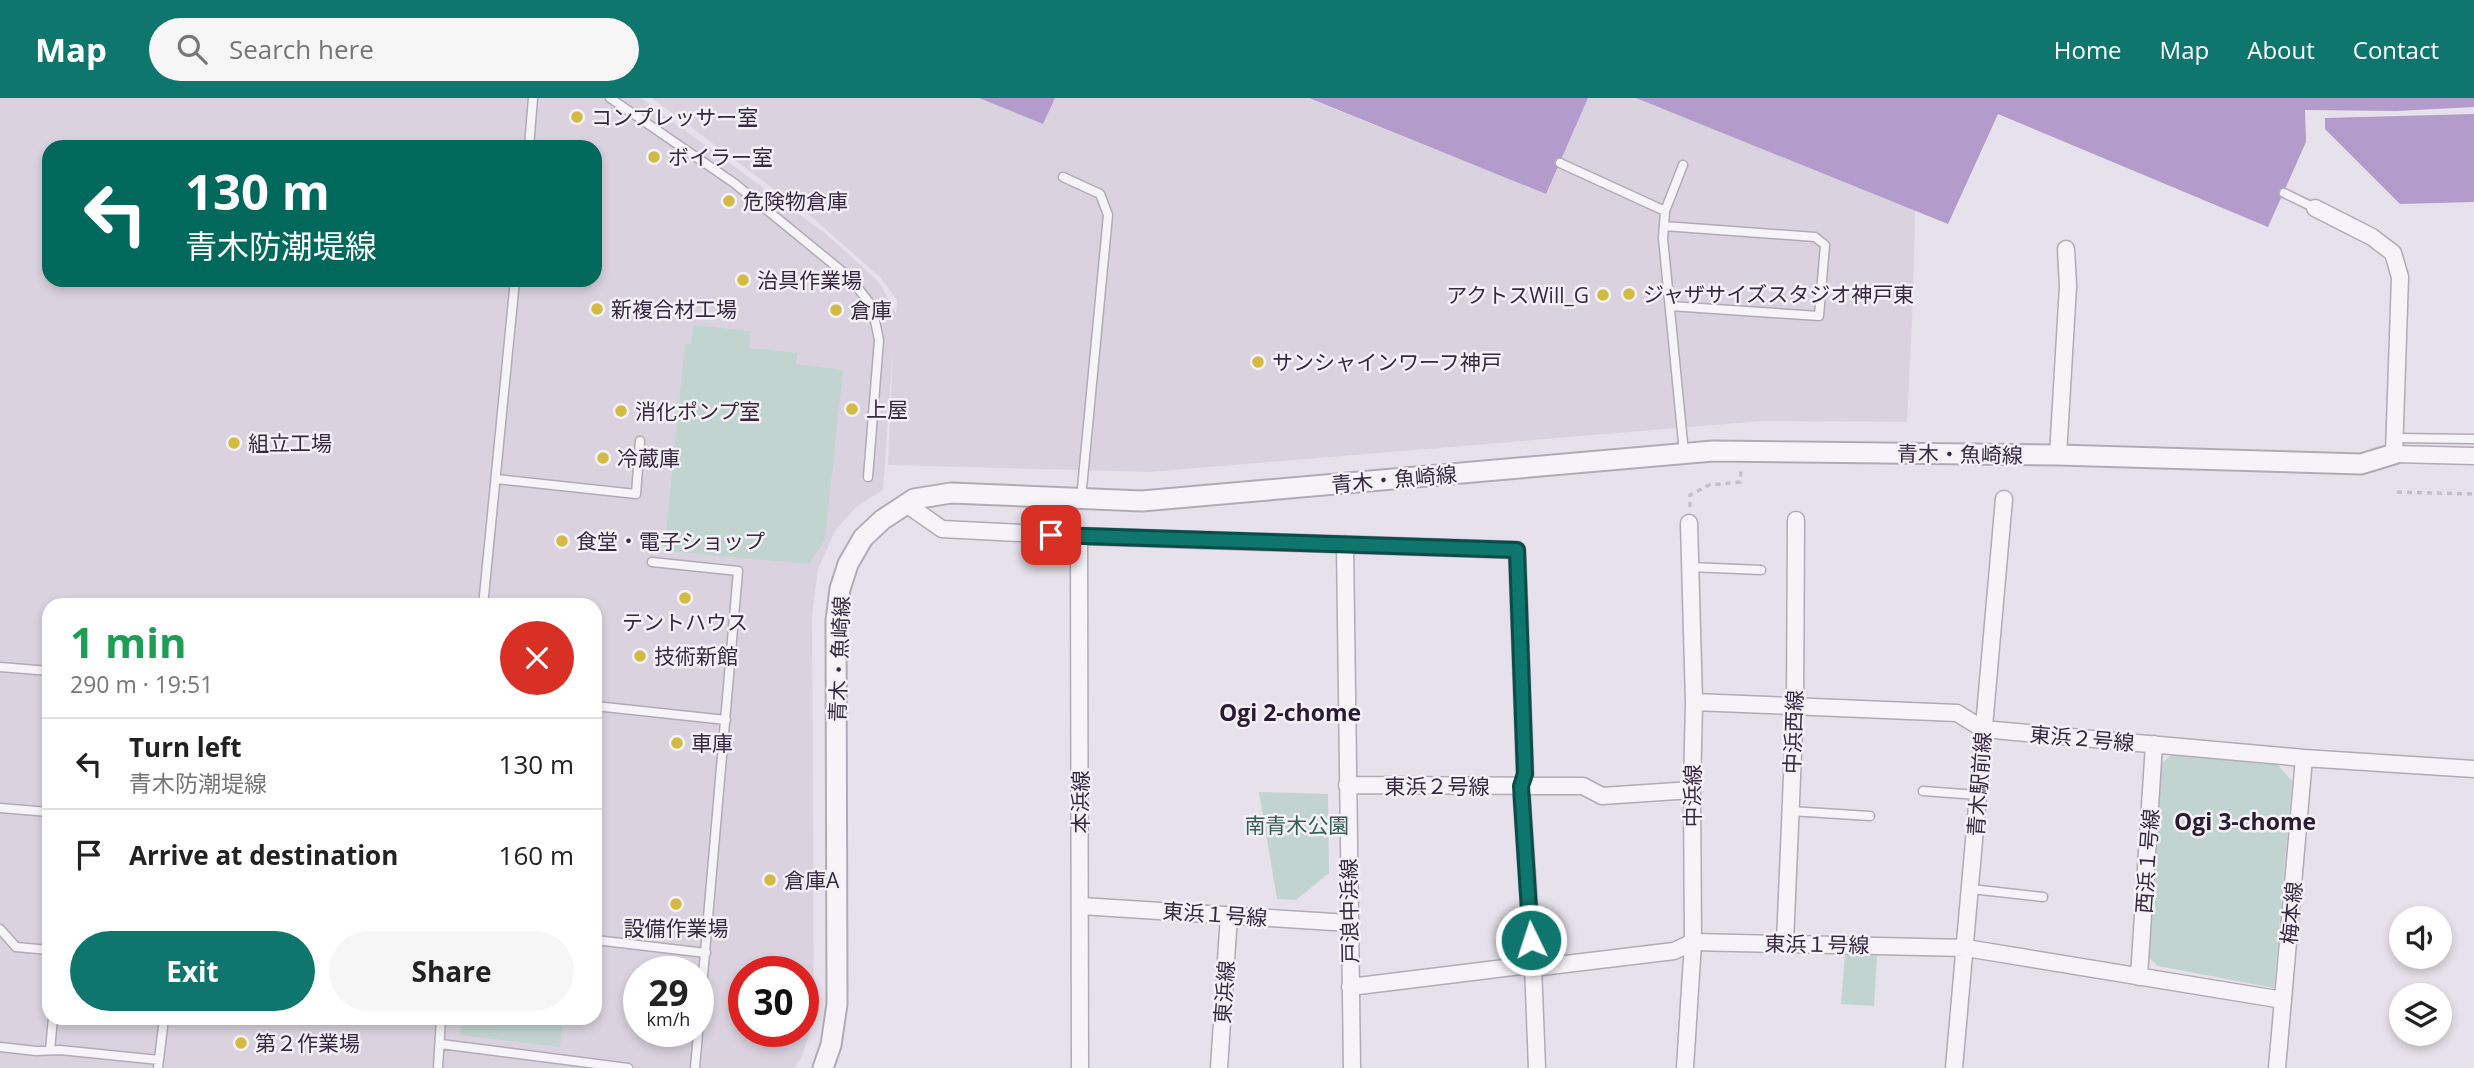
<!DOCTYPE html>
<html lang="en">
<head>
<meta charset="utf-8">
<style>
  body { margin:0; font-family:"Open Sans","Noto Sans JP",sans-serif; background:#f6f6f6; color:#222; height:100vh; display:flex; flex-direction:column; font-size:26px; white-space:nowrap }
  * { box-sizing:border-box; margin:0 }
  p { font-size:23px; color:#767676 }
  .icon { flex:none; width:38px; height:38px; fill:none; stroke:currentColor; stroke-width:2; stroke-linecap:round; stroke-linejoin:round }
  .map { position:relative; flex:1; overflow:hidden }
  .drawer { position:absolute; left:42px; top:500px; width:560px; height:427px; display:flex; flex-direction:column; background:#fff; border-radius:21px; box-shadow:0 4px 10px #0003 }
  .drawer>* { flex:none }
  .guide { position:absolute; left:42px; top:42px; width:560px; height:147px; border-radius:21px; box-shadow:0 4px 10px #0003; background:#00695c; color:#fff; overflow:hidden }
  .fabs { position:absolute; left:2389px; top:808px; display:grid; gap:14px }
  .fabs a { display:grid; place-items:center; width:63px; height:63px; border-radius:50%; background:#fff; box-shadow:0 4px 10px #0003; font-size:35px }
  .speed { position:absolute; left:623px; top:858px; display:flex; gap:14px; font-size:35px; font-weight:700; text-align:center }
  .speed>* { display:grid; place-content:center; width:91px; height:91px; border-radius:50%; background:#fff; box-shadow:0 4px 10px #0003; line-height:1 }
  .speed small { font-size:18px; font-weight:400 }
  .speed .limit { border:10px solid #d22; background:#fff; color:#111 }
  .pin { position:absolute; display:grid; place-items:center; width:60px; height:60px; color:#fff; margin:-30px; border-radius:14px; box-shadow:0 4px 10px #0006 }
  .me { position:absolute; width:77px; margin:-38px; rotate:356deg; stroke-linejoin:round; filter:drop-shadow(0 0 5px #0008) }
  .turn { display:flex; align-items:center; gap:24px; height:147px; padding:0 28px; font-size:32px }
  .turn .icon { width:91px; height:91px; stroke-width:2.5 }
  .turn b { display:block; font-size:49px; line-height:60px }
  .round { display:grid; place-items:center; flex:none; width:74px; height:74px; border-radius:37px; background:#f6f6f6 }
  .headline { display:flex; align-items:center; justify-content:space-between; height:119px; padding:0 28px }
  h1 { font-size:42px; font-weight:700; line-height:52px; color:#1e9e55 }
  .primary-button { display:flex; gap:14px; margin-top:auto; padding:14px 28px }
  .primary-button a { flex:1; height:80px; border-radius:42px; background:#0f766e; color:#fff; font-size:28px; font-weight:700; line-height:80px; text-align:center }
  .primary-button a+a { background:#f6f6f6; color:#222 }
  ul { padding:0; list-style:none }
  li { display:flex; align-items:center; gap:21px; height:91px; padding:0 28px; border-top:2px solid #e0e0e0 }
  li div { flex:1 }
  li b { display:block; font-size:26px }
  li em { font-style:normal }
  header { display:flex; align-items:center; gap:42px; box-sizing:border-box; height:98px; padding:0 35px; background:#0f766e; color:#fff }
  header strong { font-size:33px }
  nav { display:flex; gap:38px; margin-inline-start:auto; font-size:24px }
  .search { width:490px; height:63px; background:#f6f6f6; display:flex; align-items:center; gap:18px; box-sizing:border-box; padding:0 24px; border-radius:38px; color:#767676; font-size:26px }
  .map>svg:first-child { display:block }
  .built { fill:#dad3df; fill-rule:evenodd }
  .green { fill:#c2d4cf }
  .water { fill:#b39bcb }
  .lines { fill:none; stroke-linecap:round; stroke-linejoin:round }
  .service-casing { stroke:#b2aab8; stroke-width:11 }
  .minor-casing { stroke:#b2aab8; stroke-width:19 }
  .tertiary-casing { stroke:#b2aab8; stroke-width:23 }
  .path { stroke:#c5bfc9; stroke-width:3.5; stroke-dasharray:5 5; stroke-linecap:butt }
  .service { stroke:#f6f4f8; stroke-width:8 }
  .minor { stroke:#f6f4f8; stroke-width:16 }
  .tertiary { stroke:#f6f4f8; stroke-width:19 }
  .route-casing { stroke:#0a4d48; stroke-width:18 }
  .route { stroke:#0f766e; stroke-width:12 }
  .poi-dot { fill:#d3ba42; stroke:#f4f1f7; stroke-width:2.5 }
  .labels { text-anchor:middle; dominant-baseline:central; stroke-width:5; stroke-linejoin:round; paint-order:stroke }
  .poi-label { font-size:21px; fill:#382942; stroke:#f4f1f7; text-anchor:start }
  .street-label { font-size:21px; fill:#382942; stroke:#f4f1f7 }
  .park-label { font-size:21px; fill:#355f56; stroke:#f4f1f7 }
  .neighbourhood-label { font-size:23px; font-weight:bold; fill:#2a1b33; stroke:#f4f1f7 }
</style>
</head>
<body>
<header>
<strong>Map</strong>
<div class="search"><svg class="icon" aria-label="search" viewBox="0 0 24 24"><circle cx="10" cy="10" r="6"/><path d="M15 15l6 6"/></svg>Search here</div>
<nav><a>Home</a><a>Map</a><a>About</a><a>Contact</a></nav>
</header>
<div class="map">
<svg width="2474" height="970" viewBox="0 0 2474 970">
  <rect width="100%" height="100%" fill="#e6e1ea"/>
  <path class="built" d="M0,0H641L826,136L879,184L896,216L897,202L880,179L814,121L652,0H980L1043,26L1055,0H1307L1546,96L1588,0H1636L1915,112L1913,199L1907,324L1762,323L1150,374L888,367L893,252L883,392L856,409L835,433L818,471L812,518L814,921L802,958L794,970H0ZM49,49H595V182H49ZM49,508H595V920H49ZM639,873H698V933H639ZM744,873H803V933H744Z"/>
  <path class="green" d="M693,227L751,233L749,250L797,255L796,266L843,272L825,442L809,466L664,453L685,246H691Z
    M2174,655L2277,666L2292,683L2274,890L2158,868L2147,858L2161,666Z
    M1259,694L1328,696L1329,775L1296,802L1277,801Z
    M1845,856L1877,858L1874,908L1841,906Z
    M462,921H563L560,949L460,937Z"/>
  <path class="water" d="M979,0H1055L1043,26Z
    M1309,0H1588L1546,96Z
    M1636,0H2474V9L2396,13L2305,12L2306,44L2268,129L1998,16L1948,126Z
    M2474,16V104L2400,106L2325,31V20Z"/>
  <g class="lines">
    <defs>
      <path id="service" d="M610,0L734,85L849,179L872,208L879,242L868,379
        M529,49L533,0
        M1560,65L1665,113
        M1683,67L1665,113L1663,140L1684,355
        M1063,79L1100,96L1108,117L1081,401
        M2284,95L2315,110
        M1664,128L1815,139L1825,147L1819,218L1670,208
        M2396,340L2474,341
        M496,381L636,396L640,343
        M652,464L738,473L695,970
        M1690,469L1761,472
        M483,508L515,182
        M0,569L49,573
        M595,608L726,622
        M1923,693L1978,697
        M0,710L49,714
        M1790,713L1870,718
        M1971,791L2043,799
        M0,831L16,849L49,852
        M595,842L706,855
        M441,946L628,970
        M0,949L36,953L60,952L159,962
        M50,952L53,920
        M158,970L164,920
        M438,970L441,920"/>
      <path id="minor" d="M2315,110L2372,139L2393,155L2400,179L2394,356L2474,358
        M2058,357L2068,188L2066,151
        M906,406L942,431L1079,438L1517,452L1525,676L1521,688L1533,868L1537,970
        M1079,438L1080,970
        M1345,446L1352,970
        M1694,604L1957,615L1983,631L2304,660L2474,671
        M1347,687L1583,688L1602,698L1692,692
        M1081,808L1349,825
        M1785,845L1795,608L1796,422
        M2139,879L2154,646
        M1350,889L1521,868L1541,869L1674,853L1693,844L1966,850L2283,902
        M1219,970L1229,817
        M1685,970L1693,844L1692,692L1694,604L1689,425
        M1954,970L2004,401
        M2277,970L2304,660"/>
      <path id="tertiary" d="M823,970L831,947L837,906L836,523L840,491L848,466L863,440L882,422L914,401L951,395L1142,403L1713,353L2058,357L2361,366L2394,356"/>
    </defs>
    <use href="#service" class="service-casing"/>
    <use href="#minor" class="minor-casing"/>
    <use href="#tertiary" class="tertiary-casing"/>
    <path class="path" d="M2397,394L2474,396
      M1690,409V397L1709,387L1740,384L1741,373"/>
    <use href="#service" class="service"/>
    <use href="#minor" class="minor"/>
    <use href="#tertiary" class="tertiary"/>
  </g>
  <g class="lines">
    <defs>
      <path id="route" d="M1051,437L1517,452L1525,676L1521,688L1531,842"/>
    </defs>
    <use href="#route" class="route-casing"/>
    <use href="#route" class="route"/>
  </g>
  <g class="poi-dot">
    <circle cx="577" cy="19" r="7"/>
    <circle cx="654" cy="59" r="7"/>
    <circle cx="729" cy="103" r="7"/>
    <circle cx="743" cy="182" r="7"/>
    <circle cx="1629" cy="196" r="7"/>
    <circle cx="1603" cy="197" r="7"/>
    <circle cx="597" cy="211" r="7"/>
    <circle cx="836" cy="212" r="7"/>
    <circle cx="1258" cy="264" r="7"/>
    <circle cx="852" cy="311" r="7"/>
    <circle cx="621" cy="313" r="7"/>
    <circle cx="234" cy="345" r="7"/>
    <circle cx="603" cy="360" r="7"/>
    <circle cx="562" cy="443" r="7"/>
    <circle cx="685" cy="500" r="7"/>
    <circle cx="640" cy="558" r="7"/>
    <circle cx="677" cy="645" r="7"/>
    <circle cx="770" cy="782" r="7"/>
    <circle cx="676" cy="806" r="7"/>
    <circle cx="241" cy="945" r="7"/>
  </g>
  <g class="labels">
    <g class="poi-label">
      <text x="591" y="19">コンプレッサー室</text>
      <text x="668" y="59">ボイラー室</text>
      <text x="743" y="103">危険物倉庫</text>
      <text x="757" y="182">治具作業場</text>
      <text x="1643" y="196">ジャザサイズスタジオ神戸東</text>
      <text x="1589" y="197" text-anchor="end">アクトスWill_G</text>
      <text x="611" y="211">新複合材工場</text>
      <text x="850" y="212">倉庫</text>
      <text x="1272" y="264">サンシャインワーフ神戸</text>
      <text x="866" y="311">上屋</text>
      <text x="635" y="313">消化ポンプ室</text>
      <text x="248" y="345">組立工場</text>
      <text x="617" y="360">冷蔵庫</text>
      <text x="576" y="443">食堂・電子ショップ</text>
      <text x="685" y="524" text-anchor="middle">テントハウス</text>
      <text x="654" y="558">技術新館</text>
      <text x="691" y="645">車庫</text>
      <text x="784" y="782">倉庫A</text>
      <text x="676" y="830" text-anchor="middle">設備作業場</text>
      <text x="255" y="945">第２作業場</text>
    </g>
    <g class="street-label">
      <text transform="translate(1960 356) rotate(1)">青木・魚崎線</text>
      <text transform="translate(1394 381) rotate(-5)">青木・魚崎線</text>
      <text transform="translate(839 561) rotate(-88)">青木・魚崎線</text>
      <text transform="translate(1793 634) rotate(-88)">中浜西線</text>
      <text transform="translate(2082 640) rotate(5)">東浜２号線</text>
      <text transform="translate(1979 686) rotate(-86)">青木駅前線</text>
      <text x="1437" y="688">東浜２号線</text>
      <text transform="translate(1692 698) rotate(-90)">中浜線</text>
      <text transform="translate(1080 704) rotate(-90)">本浜線</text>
      <text transform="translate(2147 763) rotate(-86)">西浜１号線</text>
      <text transform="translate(1349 813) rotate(-91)">戸浪中浜線</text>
      <text transform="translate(2291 815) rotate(-85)">梅本線</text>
      <text transform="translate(1215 816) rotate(4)">東浜１号線</text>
      <text transform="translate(1817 846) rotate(1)">東浜１号線</text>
      <text transform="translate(1224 894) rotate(-86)">東浜線</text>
    </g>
    <g class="park-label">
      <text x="1297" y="727">南青木公園</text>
    </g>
    <g class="neighbourhood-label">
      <text x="1290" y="614">Ogi 2-chome</text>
      <text x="2245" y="723">Ogi 3-chome</text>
    </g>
  </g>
</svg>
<div class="fabs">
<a><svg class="icon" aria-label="sound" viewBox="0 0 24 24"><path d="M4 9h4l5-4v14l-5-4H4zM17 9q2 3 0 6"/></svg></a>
<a><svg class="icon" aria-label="layers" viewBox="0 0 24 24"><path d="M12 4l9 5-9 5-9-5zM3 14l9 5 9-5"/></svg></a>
</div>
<div class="speed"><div>29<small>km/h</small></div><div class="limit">30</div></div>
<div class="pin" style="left:1051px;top:437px;background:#d93025"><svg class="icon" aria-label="arrive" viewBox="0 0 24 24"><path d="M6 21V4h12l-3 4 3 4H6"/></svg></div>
<svg class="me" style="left:1531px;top:842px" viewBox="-20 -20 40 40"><circle r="17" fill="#0f766e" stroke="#fff" stroke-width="3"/><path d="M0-11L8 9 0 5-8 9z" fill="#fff"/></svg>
<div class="guide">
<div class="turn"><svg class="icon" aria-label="left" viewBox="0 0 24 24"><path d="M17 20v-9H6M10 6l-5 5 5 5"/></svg><div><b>130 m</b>青木防潮堤線</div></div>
</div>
<section class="drawer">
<div class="headline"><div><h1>1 min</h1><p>290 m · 19:51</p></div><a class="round" style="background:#d93025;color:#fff"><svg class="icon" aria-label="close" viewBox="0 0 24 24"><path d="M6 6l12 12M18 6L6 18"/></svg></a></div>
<ul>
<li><svg class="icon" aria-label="left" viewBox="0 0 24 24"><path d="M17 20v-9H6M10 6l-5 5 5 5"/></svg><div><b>Turn left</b><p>青木防潮堤線</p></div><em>130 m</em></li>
<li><svg class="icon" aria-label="arrive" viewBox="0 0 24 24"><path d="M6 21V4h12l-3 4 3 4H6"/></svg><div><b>Arrive at destination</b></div><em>160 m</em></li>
</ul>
<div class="primary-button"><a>Exit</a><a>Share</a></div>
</section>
</div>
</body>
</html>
